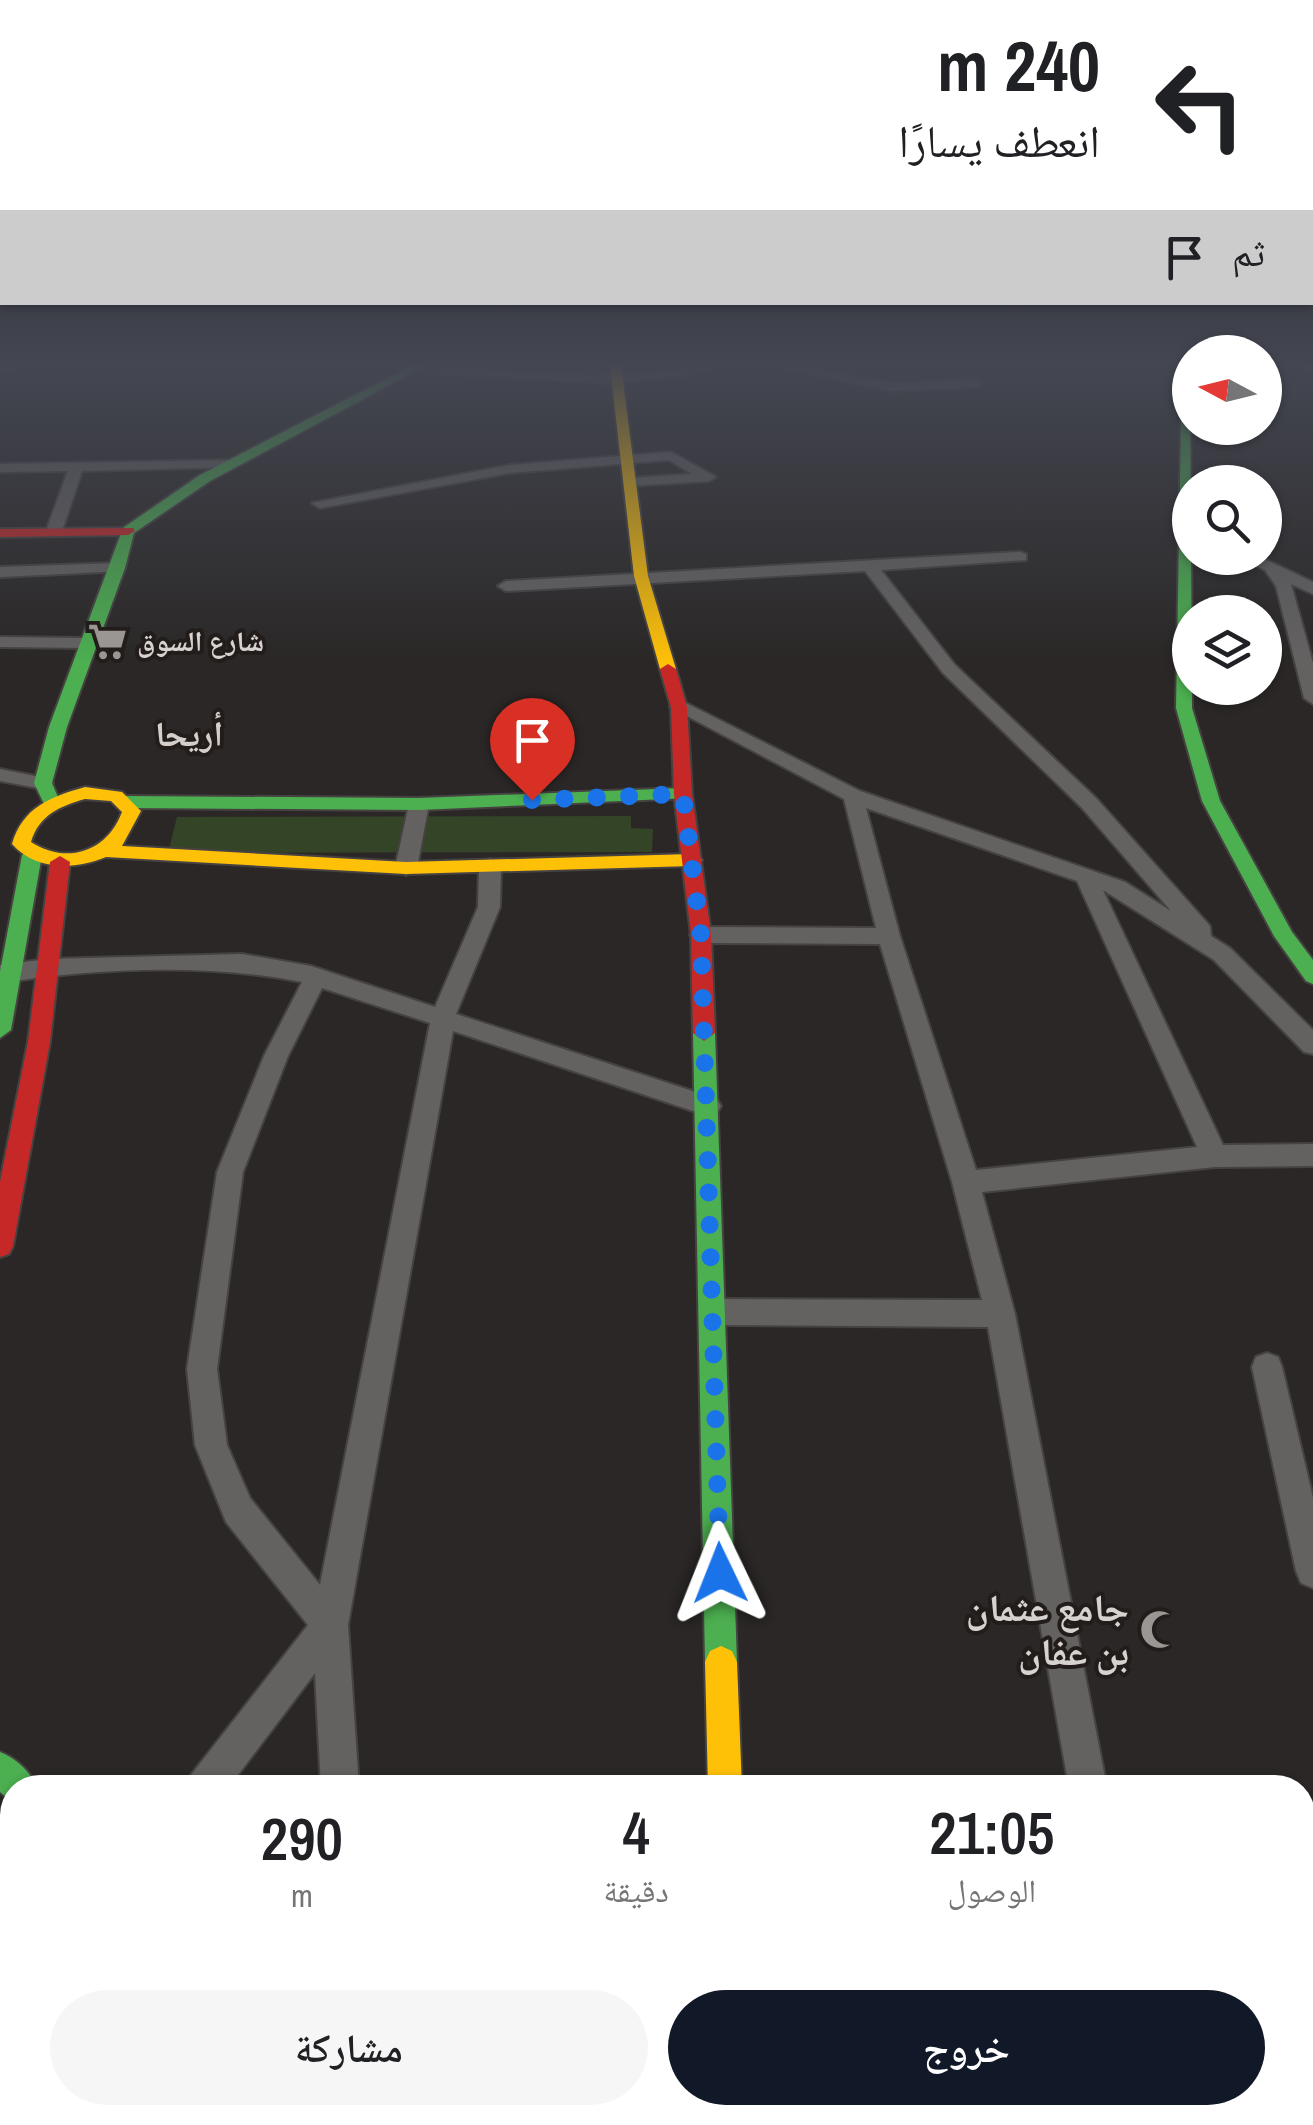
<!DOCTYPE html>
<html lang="ar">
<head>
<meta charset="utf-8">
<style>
  body { margin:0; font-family:"Archivo Narrow","Noto Naskh Arabic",sans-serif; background:#f6f6f6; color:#202124; direction:rtl; height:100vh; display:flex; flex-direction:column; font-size:38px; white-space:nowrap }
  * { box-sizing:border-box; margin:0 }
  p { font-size:32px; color:#757577 }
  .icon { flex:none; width:55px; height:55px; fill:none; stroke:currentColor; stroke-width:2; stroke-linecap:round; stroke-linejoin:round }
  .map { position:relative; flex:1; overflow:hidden; direction:ltr }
  .side { position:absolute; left:0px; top:1775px; width:1315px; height:350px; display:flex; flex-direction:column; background:#fff; border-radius:40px 40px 0 0; box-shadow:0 2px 8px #0004; direction:rtl }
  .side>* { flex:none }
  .banner { position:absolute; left:0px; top:0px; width:1315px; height:305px; box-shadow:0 2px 8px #0004; direction:rtl; background:#fff; color:#202124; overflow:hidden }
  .needle { width:65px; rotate:277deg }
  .tools { position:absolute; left:1172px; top:335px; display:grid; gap:20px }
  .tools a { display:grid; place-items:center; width:110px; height:110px; border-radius:50%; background:#fff; box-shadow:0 2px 8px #0004; font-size:50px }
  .pin { position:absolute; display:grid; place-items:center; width:85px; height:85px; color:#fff; margin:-102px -42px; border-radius:50% 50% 50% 0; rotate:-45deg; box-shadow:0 0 10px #0007 }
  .pin .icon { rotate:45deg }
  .me { position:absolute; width:110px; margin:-55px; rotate:358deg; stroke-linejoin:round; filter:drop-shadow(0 0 8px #0008) }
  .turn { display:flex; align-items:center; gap:35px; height:210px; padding:0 50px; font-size:45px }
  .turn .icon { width:130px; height:130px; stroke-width:2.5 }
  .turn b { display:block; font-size:70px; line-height:85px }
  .then { display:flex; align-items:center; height:95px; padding:0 50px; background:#0003; gap:20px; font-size:38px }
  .eta { display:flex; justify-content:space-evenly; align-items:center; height:170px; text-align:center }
  .eta b { font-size:60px; font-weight:600; line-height:70px }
  .button { display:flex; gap:20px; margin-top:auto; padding:20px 50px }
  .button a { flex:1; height:115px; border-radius:60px; background:#111827; color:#fff; font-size:40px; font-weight:600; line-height:115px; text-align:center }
  .button a+a { background:#f6f6f6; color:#202124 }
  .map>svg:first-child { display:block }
  .green { fill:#344427 }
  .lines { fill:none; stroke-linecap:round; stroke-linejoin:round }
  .street-casing { stroke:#454241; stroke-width:4 }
  .fast-casing { stroke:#454241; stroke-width:4 }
  .slow-casing { stroke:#454241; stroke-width:4 }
  .jam-casing { stroke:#454241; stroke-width:4 }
  .street { fill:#646261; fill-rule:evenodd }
  .fast { fill:#4caf50; fill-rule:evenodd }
  .slow { fill:#ffc107; fill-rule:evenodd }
  .jam { fill:#c62828; fill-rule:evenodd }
  .route { stroke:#1a73e8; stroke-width:18; stroke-dasharray:0 32.4 }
  .labels { text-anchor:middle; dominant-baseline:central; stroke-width:8; stroke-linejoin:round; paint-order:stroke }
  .far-poi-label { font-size:28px; font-weight:bold; fill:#d5d2d0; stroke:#221d1a; text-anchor:start }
  .far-district-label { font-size:35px; font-weight:bold; fill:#d4cdca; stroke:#221d1a }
  .near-poi-label { font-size:38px; font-weight:bold; fill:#d5d2d0; stroke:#221d1a; text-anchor:end }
</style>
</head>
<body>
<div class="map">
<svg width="1313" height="2125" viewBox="0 0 1313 2125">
  <rect width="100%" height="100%" fill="#2a2726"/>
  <path class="green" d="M631,816V828L653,829L652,852L168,853L177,817Z"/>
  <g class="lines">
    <defs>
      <path id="street" d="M0,366H28L0,371Z
        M431,366L595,376L722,366L682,376L612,383L427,373V367Z
        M773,366H797L892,383L977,379L983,383L977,387L892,391Z
        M671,452L716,477L709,481L630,486L623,482L630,478L692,474L669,460L510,473L320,508L312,503L510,465Z
        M231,460L238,464L236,467L82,471L62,531L54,536L46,531L68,471L0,472V464Z
        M1020,552L1026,554V560L881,570L955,665L1096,798L1210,926L1211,936L1230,948L1313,1030V1054L1304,1052L1214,960L1103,890L1223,1145L1313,1144V1166L1215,1167L982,1192L1015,1314L1107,1788H1069L988,1327L713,1325L703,1322L698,1312L703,1302L713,1299L982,1300L952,1182L880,944L701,943L690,935L701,927L876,928L844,799L670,707L679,701L686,703L860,791L1125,882L1171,911L1082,808L943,673L865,571L506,591L498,586L506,581ZM866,808L1077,881L1197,1147L976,1170L900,936Z
        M1241,558H1262L1313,582V594L1291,584L1313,663V704L1304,698L1276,586L1265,570Z
        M118,563L124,565V571L0,577V567Z
        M0,637L88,638L97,643L88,648L0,647Z
        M0,769L50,779L53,783L43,789L0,781Z
        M419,798L429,804L417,868L406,875L395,868L409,804Z
        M490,859L501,866L500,907L456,1014L717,1099L721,1106L717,1113L708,1116L453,1031L348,1625L359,1788H321L315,1673L228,1788H185L191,1775L308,1625L226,1522L195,1445L187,1369L217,1172L264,1056L302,982C205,963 98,968 0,983V965L48,959L242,954L311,966L435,1007L478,907L479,866ZM322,988L430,1023L320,1585L250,1498L227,1445L217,1369L243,1172L288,1056Z
        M1267,1353L1278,1357L1282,1367L1313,1498V1588L1301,1583L1296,1571L1252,1367L1256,1357Z
        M1302,1812L1313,1814V1852L1302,1850Z
        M12,1920V1967L0,1972V1925Z
        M329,2112H373L371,2125H327Z
        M767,2112H822L827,2125H773Z
        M1115,2112H1159L1160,2125H1116Z"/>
      <path id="fast" d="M411,366H425L210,481L134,533L125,568L67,727L52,783L60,802L57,806H45L34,783L49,727L123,528L200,475Z
        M1182,366H1190L1192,708L1220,801L1292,932L1313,960V984L1306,981L1274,936L1202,801L1176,708Z
        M1304,366H1313V371L1305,368Z
        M683,788L689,790V798L419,810L126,808L117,802L126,796L419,798Z
        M32,849L42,855L11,1030L0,1038V972L22,855Z
        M704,1025L715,1033L737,1662L732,1673L721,1678L710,1673L705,1662L693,1033Z
        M0,1752C17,1759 30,1771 37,1788H12V1802L0,1792Z
        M159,2112H200L205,2125H164Z
        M254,2112H295L300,2125H259Z"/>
      <path id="slow" d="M610,366H621L648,576L676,669L668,674L660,669L634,576Z
        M85,787L122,792L141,811L122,846L406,862L692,854L702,860L692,866L406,874L106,857C74,870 36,871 12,844C23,807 50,797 85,787ZM85,799L111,801L122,812C107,852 67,865 31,842C39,815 60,806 85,799Z
        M721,1646L732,1651L737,1662L742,1788H708L705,1662L710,1651Z
        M0,1834L12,1840V1885L0,1880Z
        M673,2112H713L709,2125H669Z"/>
      <path id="jam" d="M133,528L135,531L128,535L0,537V529Z
        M668,664L676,669L687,707L692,794L711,935L715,1033L704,1041L693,1033L691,935L674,794L671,707L660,669Z
        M60,856L70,862L50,1042L13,1246L9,1254L0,1257V1182L28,1042L50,862Z"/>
    </defs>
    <use href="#street" class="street-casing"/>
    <use href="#fast" class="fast-casing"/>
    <use href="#slow" class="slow-casing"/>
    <use href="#jam" class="jam-casing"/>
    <use href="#street" class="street"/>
    <use href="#fast" class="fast"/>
    <use href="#slow" class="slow"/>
    <use href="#jam" class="jam"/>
  </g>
  <linearGradient id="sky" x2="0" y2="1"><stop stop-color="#171515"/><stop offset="0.55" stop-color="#444752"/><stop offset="1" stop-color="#444752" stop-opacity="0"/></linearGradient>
  <rect width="1313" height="663" fill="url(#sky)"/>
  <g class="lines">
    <path class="route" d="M532,800L683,794L701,935L720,1573"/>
  </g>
  <defs>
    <symbol id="supermarket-bare" viewBox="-9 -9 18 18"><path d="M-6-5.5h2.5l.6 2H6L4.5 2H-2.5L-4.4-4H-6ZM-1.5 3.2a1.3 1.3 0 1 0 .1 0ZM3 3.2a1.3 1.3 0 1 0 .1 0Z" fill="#999694" stroke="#221d1a" stroke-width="2.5" paint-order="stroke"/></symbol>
    <symbol id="mosque-bare" viewBox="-9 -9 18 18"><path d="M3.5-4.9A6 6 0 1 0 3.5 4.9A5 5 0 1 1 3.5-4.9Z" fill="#999694" stroke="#221d1a" stroke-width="2.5" paint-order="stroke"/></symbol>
  </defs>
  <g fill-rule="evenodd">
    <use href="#supermarket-bare" x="80" y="614" width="55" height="55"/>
    <use href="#mosque-bare" x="1132" y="1602" width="55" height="55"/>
  </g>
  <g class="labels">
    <g class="far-poi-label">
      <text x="137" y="641">شارع السوق</text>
    </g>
    <g class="far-district-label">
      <text x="189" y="733">أريحا</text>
    </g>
    <g class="near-poi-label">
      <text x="1129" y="1607">جامع عثمان<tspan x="1129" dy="44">بن عفان</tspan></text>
    </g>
  </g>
</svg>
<div class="tools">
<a><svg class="needle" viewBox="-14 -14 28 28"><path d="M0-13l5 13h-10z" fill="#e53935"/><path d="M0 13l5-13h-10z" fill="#757577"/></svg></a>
<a><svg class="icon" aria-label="search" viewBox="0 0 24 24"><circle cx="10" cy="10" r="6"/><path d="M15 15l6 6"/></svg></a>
<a><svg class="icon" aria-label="layers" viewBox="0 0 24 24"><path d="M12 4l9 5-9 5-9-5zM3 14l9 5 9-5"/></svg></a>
</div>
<div class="pin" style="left:532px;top:800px;background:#d93025"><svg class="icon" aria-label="arrive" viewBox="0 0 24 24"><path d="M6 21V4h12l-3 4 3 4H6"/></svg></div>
<svg class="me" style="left:720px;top:1573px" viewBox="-20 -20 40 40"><path d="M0-17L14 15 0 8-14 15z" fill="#1a73e8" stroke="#fff" stroke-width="4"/></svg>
<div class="banner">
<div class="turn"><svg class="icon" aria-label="left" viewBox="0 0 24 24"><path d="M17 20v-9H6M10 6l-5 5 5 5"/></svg><div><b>240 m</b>انعطف يسارًا</div></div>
<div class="then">ثم<svg class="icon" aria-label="arrive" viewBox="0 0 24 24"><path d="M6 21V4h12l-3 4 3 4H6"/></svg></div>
</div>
<section class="side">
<div class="eta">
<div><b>21:05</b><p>الوصول</p></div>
<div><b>4</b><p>دقيقة</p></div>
<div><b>290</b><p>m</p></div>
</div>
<div class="button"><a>خروج</a><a>مشاركة</a></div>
</section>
</div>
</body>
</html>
